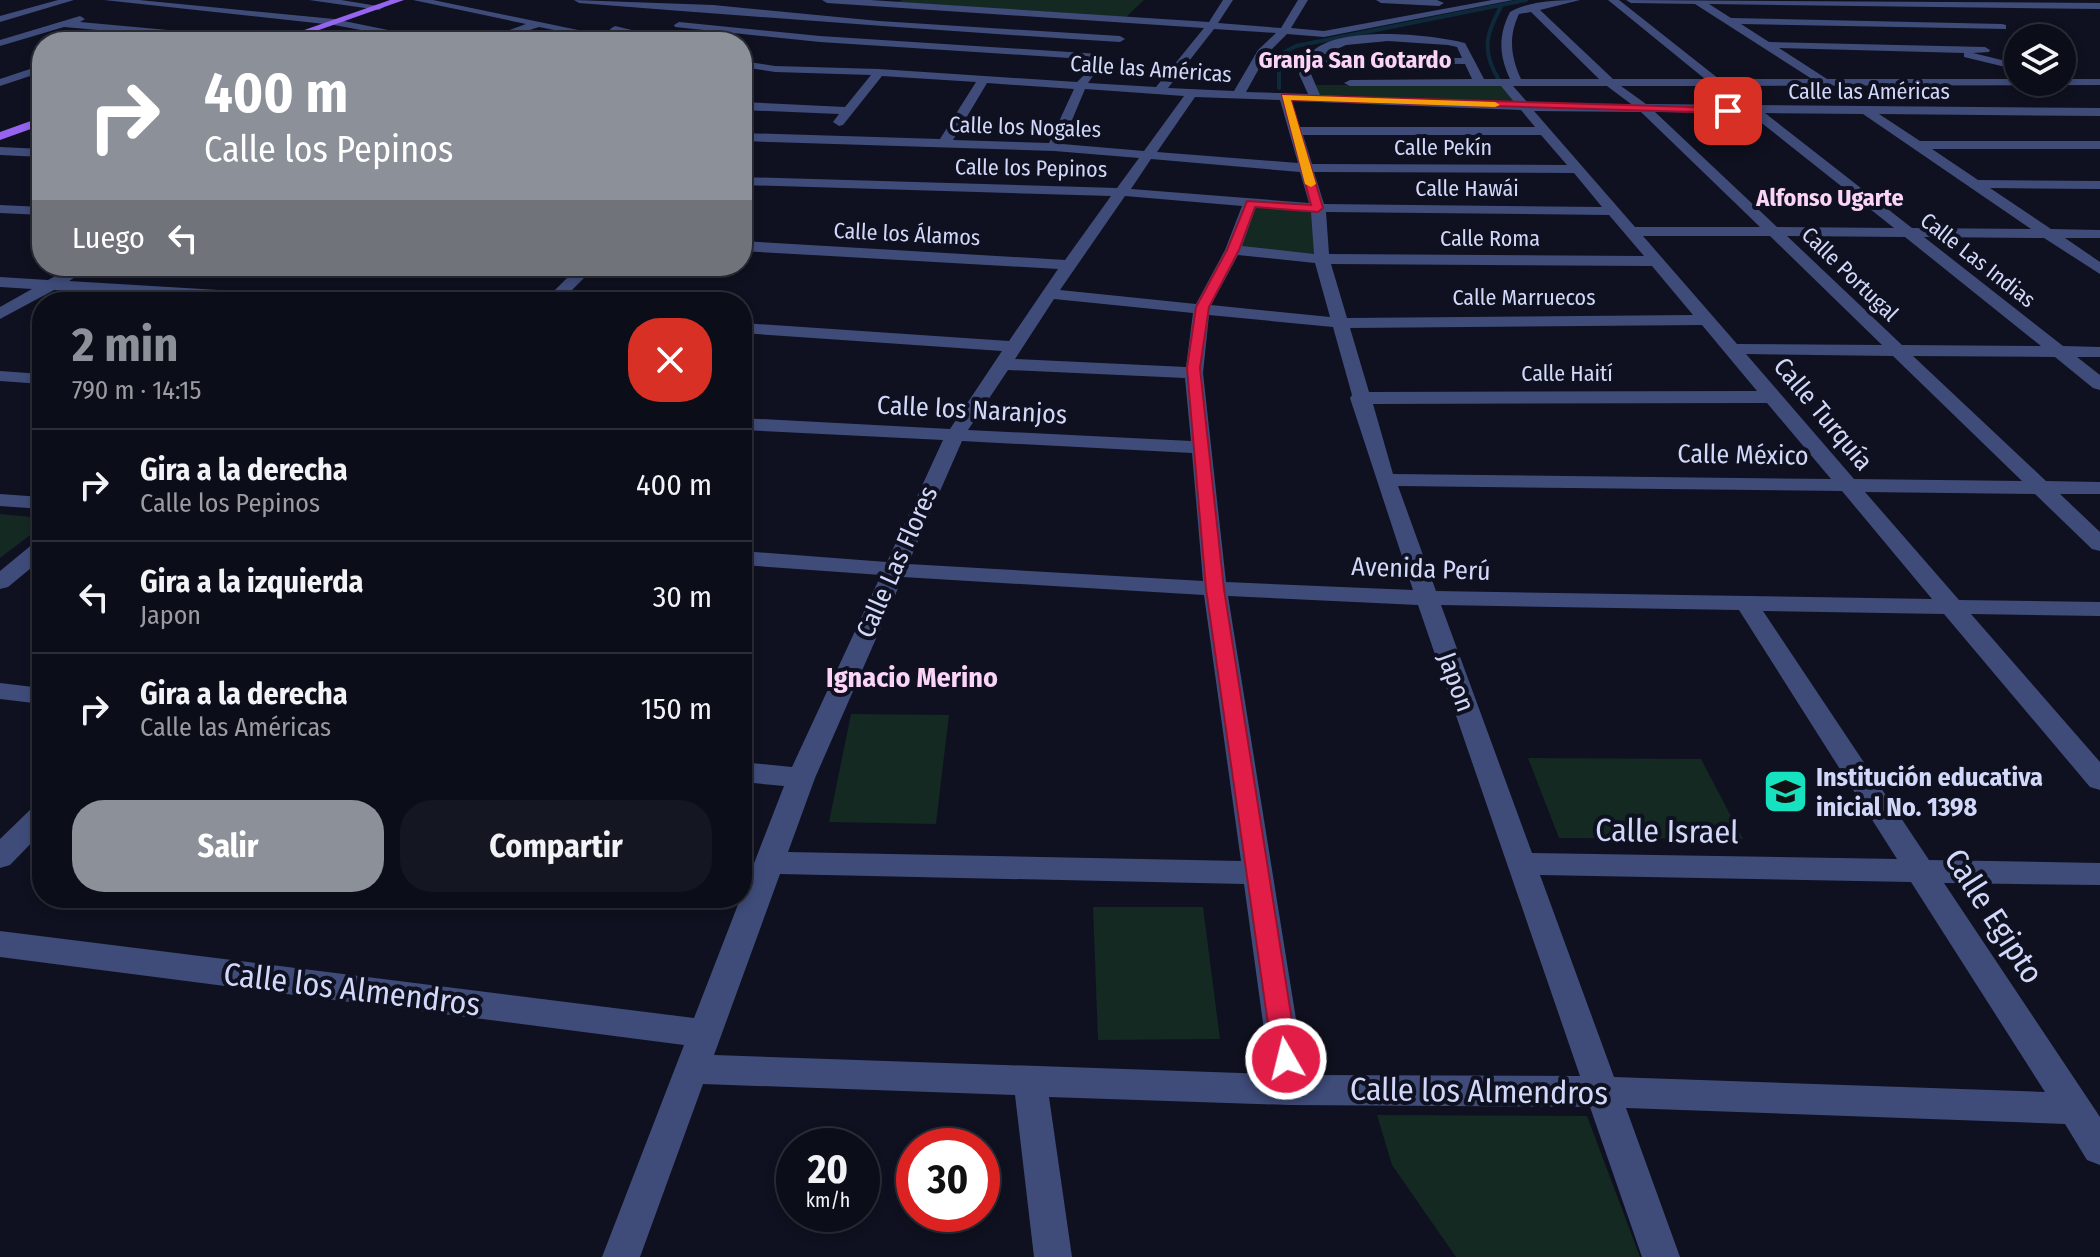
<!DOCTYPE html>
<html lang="es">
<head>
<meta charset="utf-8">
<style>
  body { margin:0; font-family:"Fira Sans Condensed",sans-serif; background:#141621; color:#f1f3f6; height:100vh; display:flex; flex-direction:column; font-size:30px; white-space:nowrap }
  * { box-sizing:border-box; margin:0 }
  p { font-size:26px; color:#9a9ca2 }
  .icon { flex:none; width:44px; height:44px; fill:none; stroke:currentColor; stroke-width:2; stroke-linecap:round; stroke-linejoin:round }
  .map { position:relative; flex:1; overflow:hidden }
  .drawer { position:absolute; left:32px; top:292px; width:720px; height:616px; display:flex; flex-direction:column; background:#0b0d18; border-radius:32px; box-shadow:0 4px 12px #0003,0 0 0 2px #2b2d37 }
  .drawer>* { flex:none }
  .guide { position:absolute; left:32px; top:32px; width:720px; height:244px; border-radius:32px; box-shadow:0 4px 12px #0003,0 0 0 2px #2b2d37; background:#8c9099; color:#fff; overflow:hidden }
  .controls { position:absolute; left:2004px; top:24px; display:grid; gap:16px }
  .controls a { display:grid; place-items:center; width:72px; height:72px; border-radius:50%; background:#0b0d18; box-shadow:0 4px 12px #0003,0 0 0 2px #2b2d37; font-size:40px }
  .speed { position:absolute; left:776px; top:1128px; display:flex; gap:16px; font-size:40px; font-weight:700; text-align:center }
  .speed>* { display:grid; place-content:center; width:104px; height:104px; border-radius:50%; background:#0b0d18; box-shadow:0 4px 12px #0003,0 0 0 2px #2b2d37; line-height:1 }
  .speed small { font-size:20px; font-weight:400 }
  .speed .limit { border:12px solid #d22; background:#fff; color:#111 }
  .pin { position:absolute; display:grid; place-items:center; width:68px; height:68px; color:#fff; margin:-34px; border-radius:16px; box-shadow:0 4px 12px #0006 }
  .me { position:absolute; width:88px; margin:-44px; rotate:352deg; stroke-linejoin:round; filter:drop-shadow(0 0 6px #0008) }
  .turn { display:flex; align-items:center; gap:28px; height:168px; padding:0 40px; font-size:36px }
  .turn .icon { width:104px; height:104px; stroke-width:2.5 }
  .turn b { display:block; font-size:56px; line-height:68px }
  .then { display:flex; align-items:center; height:76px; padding:0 40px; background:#0003; gap:16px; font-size:30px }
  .round { display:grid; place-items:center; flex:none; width:84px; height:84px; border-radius:32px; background:#141621 }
  .summary { display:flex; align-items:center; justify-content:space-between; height:136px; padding:0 40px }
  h1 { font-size:48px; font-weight:700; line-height:60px; color:#8c9099 }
  .action { display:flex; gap:16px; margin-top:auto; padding:16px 40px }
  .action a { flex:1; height:92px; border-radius:32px; background:#8c9099; color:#fff; font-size:32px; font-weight:700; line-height:92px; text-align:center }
  .action a+a { background:#141621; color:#f1f3f6 }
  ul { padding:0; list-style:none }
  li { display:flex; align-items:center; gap:24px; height:112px; padding:0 40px; border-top:2px solid #2b2d37 }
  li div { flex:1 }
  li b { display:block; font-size:30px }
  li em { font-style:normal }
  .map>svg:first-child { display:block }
  .green { fill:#132922 }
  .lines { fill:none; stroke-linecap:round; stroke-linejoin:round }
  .stream { stroke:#0e2a3a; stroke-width:4 }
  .minor { fill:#3f4c7a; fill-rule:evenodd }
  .major { fill:#9664ef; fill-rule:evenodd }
  .route { fill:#e11d48; stroke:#92132f; stroke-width:2 }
  .slow { fill:#f59e0b }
  .labels { text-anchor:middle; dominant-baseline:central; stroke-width:8; stroke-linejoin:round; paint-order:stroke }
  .far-street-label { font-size:22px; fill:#d2d8fa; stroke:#0f1120 }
  .far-neighbourhood-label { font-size:24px; font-weight:bold; fill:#fbd4f7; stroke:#0f1120 }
  .street-label { font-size:26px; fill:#d2d8fa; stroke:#0f1120 }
  .poi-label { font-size:26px; font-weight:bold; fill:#d2d8fa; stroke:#0f1120; text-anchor:start }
  .neighbourhood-label { font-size:28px; font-weight:bold; fill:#fbd4f7; stroke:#0f1120 }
  .near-street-label { font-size:32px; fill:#d2d8fa; stroke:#0f1120 }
</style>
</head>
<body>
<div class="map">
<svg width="2100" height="1257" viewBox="0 0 2100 1257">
  <rect width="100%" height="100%" fill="#0f1120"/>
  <path class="green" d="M902,0H1144L1126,17L898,2Z
    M1315,85H1501L1516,104L1320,96Z
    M1253,205L1315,210L1318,256L1239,249Z
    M0,514L42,518V526L0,558Z
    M851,714L949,715L936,824L829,822Z
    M1528,758L1701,759L1743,839L1559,838Z
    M1093,907H1203L1220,1039L1098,1040Z
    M1377,1115L1587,1116L1640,1257H1456L1392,1165Z"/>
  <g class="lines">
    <path class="stream" d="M1499,80C1481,51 1486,33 1502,5
      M1279,88V55L1296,46L1526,0"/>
    <path class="minor" d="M58,0H74L0,22V16Z
      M104,0H139L334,19L447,42H425L334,25Z
      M309,0H341L384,7L379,10Z
      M413,0H433L636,42H615L539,27L493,42H477L526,24Z
      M574,0L713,5L879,21L1120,36L1125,39L1120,42C939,31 759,17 579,3Z
      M822,0H870L1209,22L1223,0H1233L1218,23L1281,28L1298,0H1308L1291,28L1324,31L1492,0H1513L1324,37L1287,34L1267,54L1246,92L1308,94L1299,74C1302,66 1306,58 1312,52C1339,25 1430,34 1465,43L1484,79H1510C1499,55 1498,36 1510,12C1529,1 1557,0 1580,0L1540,10L1613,79H1705L1608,0H1619L1719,79H1812L1695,4L1631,3L1626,0L2100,3V9L1709,4L1731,18L2002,24L2006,25V29L1741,24L1769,42L1985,47L1990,50L1989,52L1973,53L2018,64V70L1964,57V53L1779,48L1827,79H2018V82H2062V79H2100V85L1727,86L1721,89L1714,86H1621L1646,104L2100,108V116L1879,114L1920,141H2100V149H1932L1978,180L2100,181V189L1990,188L2051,229L2100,230V238H2065L2100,262V274L2044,238L1924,237L2063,346L2100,347V357H2077L2100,375V390L2093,388L2055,357L1913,356L2046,481L2100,482V494H2060L2100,532V551L2092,549L2035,494L1865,492L1959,600L2100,602V616L1971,614L2100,762V790L2090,787L1944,614L1763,611L1929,860L2100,863V885L1944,883L2100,1117V1165L2087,1160L2065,1124L1626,1108L1680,1257H1642L1590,1107L1290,1105L1049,1097L1072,1257H1034L1015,1095L703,1084L640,1257H602L684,1045L0,957V931L694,1018L784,786L742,782V762L792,767L881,575L742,565V551L887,562L943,440L742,430V418L950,429L1002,351L742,333V323L1009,341L1058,269L742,251V241L1065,260L1111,196L742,185V177L1117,188L1139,158L1054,151L742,141V133L940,139L976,82L882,76L843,125L839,126L833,122L839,114L742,110V102L845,107L871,75L775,72L742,67V61L775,66L879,69L1077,82L1089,70L1095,73L1088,83L1156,87L1204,28L827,3ZM1531,12L1599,79H1521C1511,57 1508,37 1519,14ZM1214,29L1276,33L1258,50L1234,91L1168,88ZM1388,41L1448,45L1457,47L1462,58L1319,57L1346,45ZM1315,63L1465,64L1472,79L1350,80L1344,83L1350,86H1501L1515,103L1320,95L1311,74ZM987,83L1074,89L1049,143L953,140ZM1513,86H1607L1631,104L1528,103ZM1085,89L1184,96L1144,151L1062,144ZM1195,97L1280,100L1298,163L1157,152ZM1292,101L1521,110L1535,127H1300ZM1534,111L1641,112L1760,227H1635ZM1655,112L1749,113L1894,228L1777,227ZM1765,113L1863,114L2031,229L1912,228ZM1303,135H1541L1567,165L1312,164ZM1151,159L1300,172L1309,203L1131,189ZM1314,172L1574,173L1602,207L1324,204ZM1125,196L1242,206L1225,250L1196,304L1060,290ZM1256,207L1311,212L1314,254L1242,246ZM1326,212L1609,215L1644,256L1329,254ZM1643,236H1770L1882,345L1737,344ZM1787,236L1905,237L2041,346L1902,345ZM1238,255L1315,263L1330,317L1211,305ZM1331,264L1652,266L1693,315L1347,318ZM1054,299L1193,313L1186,367L1015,359ZM1209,315L1333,327L1352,395L1350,398L1413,590L1226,582L1203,373ZM1702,325L1757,391L1369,392L1350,328ZM1746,354L1893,356L2022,481L1854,479ZM1008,370L1185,378L1191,441L968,430ZM1767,403L1831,479L1393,474L1373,404ZM962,441L1192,453L1203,581L908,564ZM1398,486L1842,491L1932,599L1436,591ZM903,577L1204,595L1241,861L788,852L815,778ZM1228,596L1418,605L1580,1076L1305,1075ZM1441,605L1739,610L1897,859L1532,853ZM780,874L1244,884L1270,1074L714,1055ZM1540,875L1911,882L2045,1092L1614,1077Z
      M1376,0H1437L1444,3L1439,6L1381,3Z
      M80,16L85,19L80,22L266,39L271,42H231L64,27L0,46V40Z
      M679,22L820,36L1100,54L1105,57L1100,60L820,42L675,27L674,25Z
      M615,26L674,40L675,42H657L611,31L610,29Z
      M42,65V72L0,86V79Z
      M0,147L42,149V157L0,155Z
      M0,205L42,207V215L0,213Z
      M73,266H92L69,281L337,297L345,302H254L54,290L0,319V307L32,289L0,287V277L48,280Z
      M579,266H596L560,302H543Z
      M0,371L42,374V384L0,381Z
      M0,494L42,497V509L0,506Z
      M42,541V559L8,587L0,589V571L34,543Z
      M0,683L42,688V704L0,699Z
      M42,805V832L10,865L0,868V839L32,808Z"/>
    <path class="major" d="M390,0H404L285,42H270Z
      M42,117V125L0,140V132Z"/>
  </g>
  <path class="route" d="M1282,95L1728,108L1732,111L1728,113L1291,100L1323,208L1318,212L1255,207L1239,250L1209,307L1200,368L1224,589L1298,1059L1295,1067L1286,1070L1277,1067L1273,1059L1206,589L1187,368L1196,307L1227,250L1247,201L1311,205Z"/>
  <path class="slow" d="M1282,95L1495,102L1500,105L1495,107L1291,100L1316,184L1311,187L1305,184Z"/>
  <defs>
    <symbol id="school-square" viewBox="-11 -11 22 22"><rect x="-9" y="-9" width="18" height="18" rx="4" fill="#17e2c0" stroke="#0f1120"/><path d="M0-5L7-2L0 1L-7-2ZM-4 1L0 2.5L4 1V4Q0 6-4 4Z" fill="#111"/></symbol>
  </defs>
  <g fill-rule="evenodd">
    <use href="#school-square" x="1760" y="766" width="51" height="51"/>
  </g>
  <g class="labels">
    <g class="far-street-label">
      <text transform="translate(1151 69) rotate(4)">Calle las Américas</text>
      <text x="1869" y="91">Calle las Américas</text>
      <text transform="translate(1025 127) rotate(2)">Calle los Nogales</text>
      <text x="1443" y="147">Calle Pekín</text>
      <text transform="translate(1031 168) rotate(1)">Calle los Pepinos</text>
      <text x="1467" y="188">Calle Hawái</text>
      <text transform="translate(907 234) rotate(3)">Calle los Álamos</text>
      <text x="1490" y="238">Calle Roma</text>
      <text transform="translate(1978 260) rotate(38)">Calle Las Indias</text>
      <text transform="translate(1850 274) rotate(44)">Calle Portugal</text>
      <text x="1524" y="297">Calle Marruecos</text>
      <text x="1567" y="373">Calle Haití</text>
    </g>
    <g class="far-neighbourhood-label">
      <text x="1355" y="60">Granja San Gotardo</text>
      <text x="1830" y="198">Alfonso Ugarte</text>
    </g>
    <g class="street-label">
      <text transform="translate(972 410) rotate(3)">Calle los Naranjos</text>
      <text transform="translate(1823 414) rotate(50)">Calle Turquía</text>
      <text transform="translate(1743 455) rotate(1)">Calle México</text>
      <text transform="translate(897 562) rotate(-66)">Calle Las Flores</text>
      <text transform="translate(1421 569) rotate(2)">Avenida Perú</text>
      <text transform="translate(1456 682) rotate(70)">Japon</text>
    </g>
    <g class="poi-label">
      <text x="1816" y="777">Institución educativa<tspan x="1816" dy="30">inicial No. 1398</tspan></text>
    </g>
    <g class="neighbourhood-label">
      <text x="912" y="677">Ignacio Merino</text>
    </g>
    <g class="near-street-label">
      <text transform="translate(1667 831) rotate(1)">Calle Israel</text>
      <text transform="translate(1994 916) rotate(57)">Calle Egipto</text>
      <text transform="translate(352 989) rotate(7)">Calle los Almendros</text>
      <text transform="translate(1479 1091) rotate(1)">Calle los Almendros</text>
    </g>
  </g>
</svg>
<div class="controls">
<a><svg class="icon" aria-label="layers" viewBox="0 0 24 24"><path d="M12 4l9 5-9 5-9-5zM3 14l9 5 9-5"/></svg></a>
</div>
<div class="speed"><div>20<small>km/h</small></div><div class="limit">30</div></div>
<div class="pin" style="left:1728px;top:111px;background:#d93025"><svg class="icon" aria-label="arrive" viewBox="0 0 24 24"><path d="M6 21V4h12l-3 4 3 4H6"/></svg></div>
<svg class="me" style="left:1286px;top:1059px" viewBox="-20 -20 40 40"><circle r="17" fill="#e11d48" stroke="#fff" stroke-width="3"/><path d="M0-11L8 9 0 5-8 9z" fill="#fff"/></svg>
<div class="guide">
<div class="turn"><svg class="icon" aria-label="right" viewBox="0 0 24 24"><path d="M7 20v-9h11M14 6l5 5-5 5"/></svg><div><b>400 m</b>Calle los Pepinos</div></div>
<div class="then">Luego<svg class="icon" aria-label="left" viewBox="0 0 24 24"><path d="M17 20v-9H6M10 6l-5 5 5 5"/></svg></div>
</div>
<section class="drawer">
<div class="summary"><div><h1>2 min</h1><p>790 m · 14:15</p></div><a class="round" style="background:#d93025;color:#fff"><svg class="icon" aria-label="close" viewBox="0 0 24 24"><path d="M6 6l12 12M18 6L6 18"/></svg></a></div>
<ul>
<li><svg class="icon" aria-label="right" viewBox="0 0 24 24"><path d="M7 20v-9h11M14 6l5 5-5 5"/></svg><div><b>Gira a la derecha</b><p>Calle los Pepinos</p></div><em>400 m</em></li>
<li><svg class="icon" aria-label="left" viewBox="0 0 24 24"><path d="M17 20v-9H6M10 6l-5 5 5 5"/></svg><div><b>Gira a la izquierda</b><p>Japon</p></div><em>30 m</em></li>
<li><svg class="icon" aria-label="right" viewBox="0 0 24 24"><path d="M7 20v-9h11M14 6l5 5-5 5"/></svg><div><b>Gira a la derecha</b><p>Calle las Américas</p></div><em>150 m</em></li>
</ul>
<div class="action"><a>Salir</a><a>Compartir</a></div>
</section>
</div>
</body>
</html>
